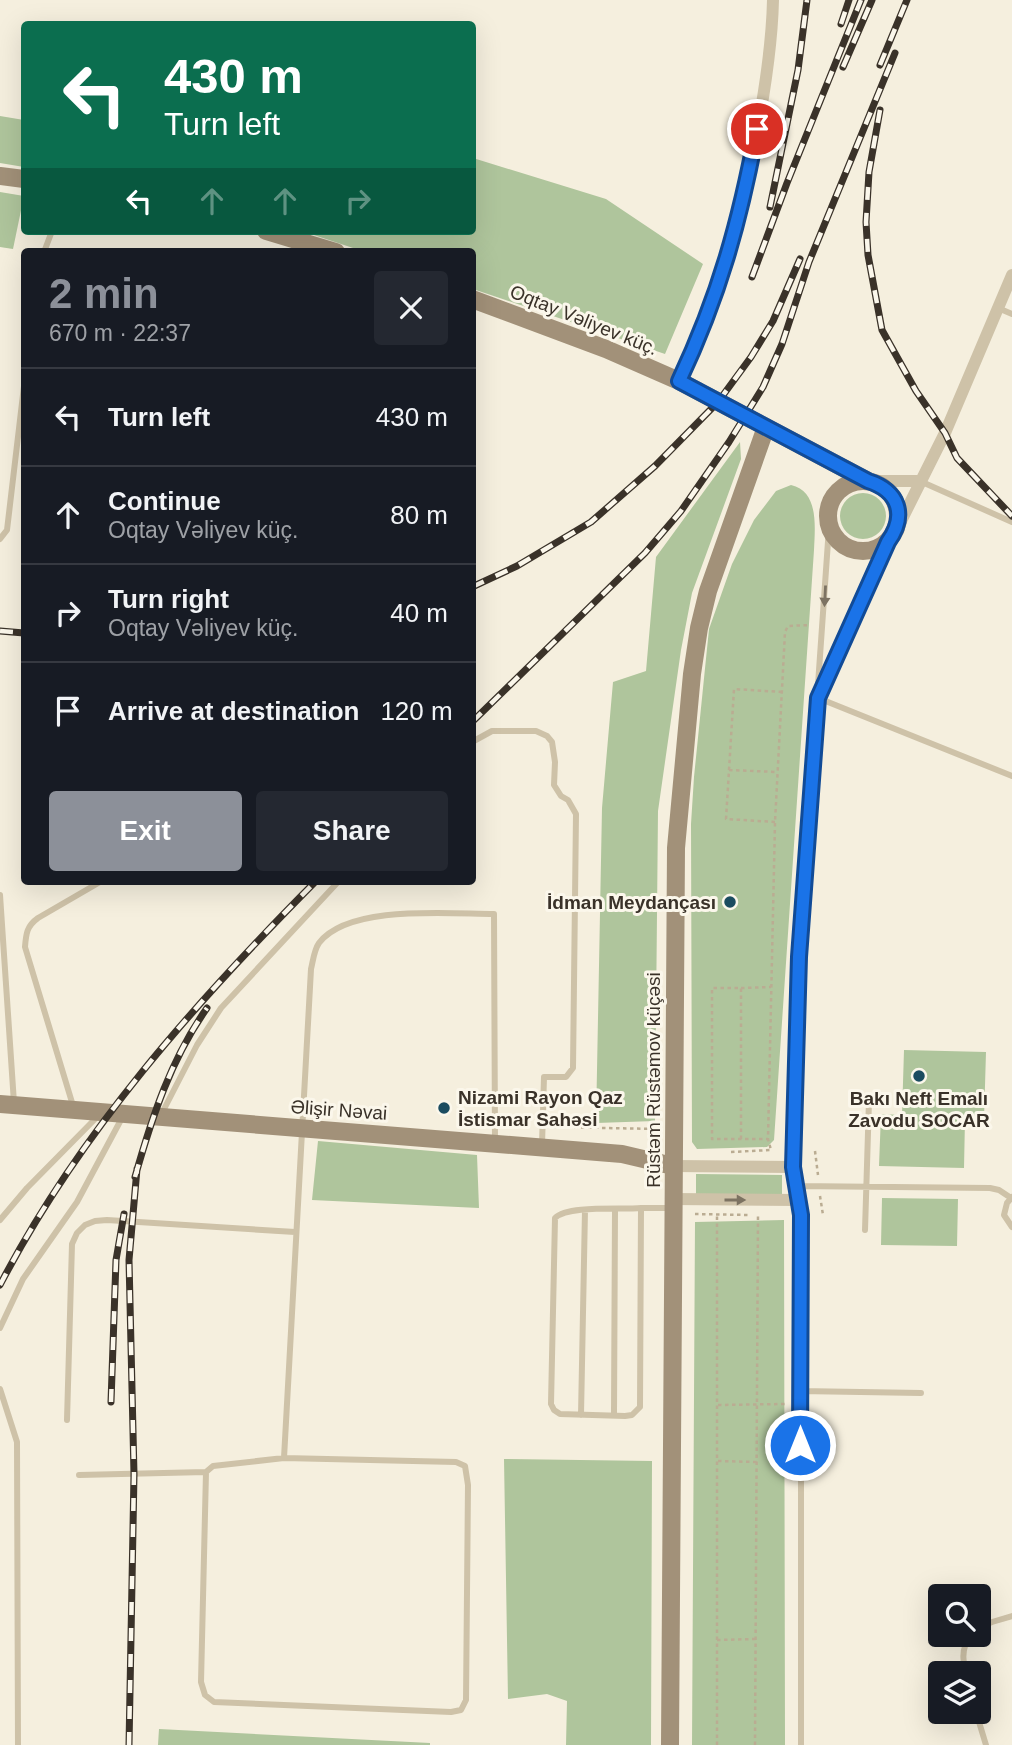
<!DOCTYPE html>
<html lang="en">
<head>
<meta charset="utf-8">
<style>
  body { margin:0; font-family:Helvetica,sans-serif; background:#242831; color:#f1f3f6; height:100vh; display:flex; flex-direction:column; font-size:26px; white-space:nowrap }
  * { box-sizing:border-box; margin:0 }
  p { font-size:23px; color:#9ea1a6 }
  .icon { flex:none; width:38px; height:38px; fill:none; stroke:currentColor; stroke-width:2; stroke-linecap:round; stroke-linejoin:round }
  .map { position:relative; flex:1; overflow:hidden }
  .drawer { position:absolute; left:21px; top:248px; width:455px; height:637px; display:flex; flex-direction:column; background:#171b24; border-radius:7px; box-shadow:0 7px 28px #0002 }
  .drawer>* { flex:none }
  .hud { position:absolute; left:21px; top:21px; width:455px; height:214px; border-radius:7px; box-shadow:0 7px 28px #0002; background:#0b6e4f; color:#fff; overflow:hidden }
  .buttons { position:absolute; left:928px; top:1584px; display:grid; gap:14px }
  .buttons a { display:grid; place-items:center; width:63px; height:63px; border-radius:7px; background:#171b24; box-shadow:0 7px 28px #0002; font-size:35px }
  .pin { position:absolute; display:grid; place-items:center; width:60px; height:60px; color:#fff; margin:-30px; border:4px solid #fff; border-radius:50%; box-shadow:0 2px 7px #0007 }
  .me { position:absolute; width:77px; margin:-38px; rotate:0deg; stroke-linejoin:round; filter:drop-shadow(0 0 5px #0008) }
  .turn { display:flex; align-items:center; gap:24px; height:147px; padding:0 28px; font-size:32px }
  .turn .icon { width:91px; height:91px; stroke-width:2.5 }
  .turn b { display:block; font-size:49px; line-height:60px }
  .lanes { display:flex; align-items:center; height:66px; padding:0 28px; background:#0003; justify-content:center; gap:35px; direction:ltr }
  .lanes .off { opacity:.35 }
  .round { display:grid; place-items:center; flex:none; width:74px; height:74px; border-radius:7px; background:#242831 }
  .head { display:flex; align-items:center; justify-content:space-between; height:119px; padding:0 28px }
  h1 { font-size:42px; font-weight:700; line-height:52px; color:#8c9099 }
  .cta { display:flex; gap:14px; margin-top:auto; padding:14px 28px }
  .cta a { flex:1; height:80px; border-radius:7px; background:#8c9099; color:#fff; font-size:28px; font-weight:700; line-height:80px; text-align:center }
  .cta a+a { background:#242831; color:#f1f3f6 }
  ul { padding:0; list-style:none }
  li { display:flex; align-items:center; gap:21px; height:98px; padding:0 28px; border-top:2px solid #363941 }
  li div { flex:1 }
  li b { display:block; font-size:26px }
  li em { font-style:normal }
  .map>svg:first-child { display:block }
  .green { fill:#afc59c }
  .lines { fill:none; stroke-linecap:round; stroke-linejoin:round }
  .path { stroke:#baac92; stroke-width:2.5; stroke-dasharray:3.5 3.5; stroke-linecap:butt }
  .lane { stroke:#cec2a8; stroke-width:6 }
  .street { stroke:#cec2a8; stroke-width:12 }
  .secondary { stroke:#a29179; stroke-width:18 }
  .rail-casing { stroke:#3a3229; stroke-width:7 }
  .rail { stroke:#fbf7eb; stroke-width:4.5; stroke-dasharray:13; stroke-linecap:butt }
  .oneway { fill:#7d7362 }
  .route-casing { stroke:#114b97; stroke-width:18 }
  .route { stroke:#1a73e8; stroke-width:12 }
  .poi-dot { fill:#1b4c60; stroke:#fbf7eb; stroke-width:2.5 }
  .labels { text-anchor:middle; dominant-baseline:central; stroke-width:6; stroke-linejoin:round; paint-order:stroke }
  .street-label { font-size:19px; fill:#3a3229; stroke:#fbf7eb }
  .poi-label { font-size:19px; font-weight:bold; fill:#3a3229; stroke:#fbf7eb; text-anchor:end }
</style>
</head>
<body>
<div class="map">
<svg width="1012" height="1745" viewBox="0 0 1012 1745">
  <rect width="100%" height="100%" fill="#f5efde"/>
  <path class="green" d="M0,116L24,120V167L0,163Z
    M473,158L606,199L703,264L665,354L473,289L472,252H365L302,231H472Z
    M0,192L24,196L13,249L0,247Z
    M740,442L741,459L692,593L681,650L658,811L655,1121L596,1123L602,808L613,682L646,671L656,557Z
    M791,485C819,491 815,527 814,550L774,1140L767,1147L697,1149L692,1142L691,824L694,777L709,629L732,564L754,520L776,491Z
    M840 516a23 23 0 1 1 46 0a23 23 0 1 1-46 0Z
    M904,1050L986,1052L984,1119H965L964,1168L879,1166L881,1114L902,1115Z
    M318,1141L477,1155L479,1208L312,1200Z
    M696,1174L782,1175V1195L696,1194Z
    M882,1198L958,1199L957,1246L881,1245Z
    M784,1220L785,1745H692L695,1222Z
    M504,1459L652,1461L651,1745H566L567,1701L547,1694L508,1699Z
    M159,1729L430,1743V1745H158Z"/>
  <g class="lines">
    <path class="path" d="M729,770L777,772
      M775,822L726,819L734,689L782,692
      M741,988L771,987
      M553,1127L657,1129
      M741,1139V988H712V1139H768
      M815,1151L818,1175
      M731,1152L771,1150L768,1139L775,822L785,632L788,626L810,625
      M820,1196L823,1215
      M695,1214L748,1215
      M718,1405L785,1404
      M718,1461L757,1462
      M717,1640L756,1639
      M717,1745V1215
      M755,1745L758,1215"/>
    <path class="lane" d="M44,252L52,231
      M998,308L1012,314
      M922,482L1012,522
      M0,539L7,530L24,386
      M820,693L888,542
      M818,698L1012,776
      M472,742L492,731H536L547,736L552,742L555,762L554,785L561,796L568,800L576,814L573,1068L566,1077H544L542,1145
      M0,895L14,1103
      M74,1109L25,947C26,933 27,926 38,918L100,882
      M161,1115L197,1045L221,1008L338,882
      M796,1186L990,1188L999,1190L1011,1198
      M1012,1197L1007,1203L1004,1215L1012,1227
      M641,1208C621,1210 568,1205 555,1218L551,1404L554,1410L560,1414L625,1416L632,1415L640,1407L641,1208H670
      M0,1220L27,1188L98,1116
      M865,1230L869,1100
      M0,1328L23,1279L77,1202L123,1116
      M0,1389L17,1442L18,1745
      M800,1391L921,1393
      M581,1415L585,1210
      M614,1415L615,1210
      M67,1420L72,1244L77,1233L85,1225L95,1221L107,1220L295,1232
      M284,1458L213,1466L206,1472L201,1682L205,1695L214,1702L451,1712L461,1710L466,1700L468,1485L465,1466L456,1462L284,1458L311,969C313,961 314,950 319,943C349,904 450,914 494,914L495,1142
      M79,1475L206,1472
      M978,1628L992,1622L1012,1616
      M966,1673C962,1660 962,1645 972,1634
      M976,1712L986,1745
      M801,1745V1215L793,1167L799,957L829,527"/>
    <path class="street" d="M679,381C716,303 738,228 755,143C764,96 772,48 773,0
      M868,481H920
      M896,531L945,433L1012,275
      M673,1166L793,1167
      M673,1199L798,1200"/>
    <path class="secondary" d="M0,176L24,179
      M266,231L336,252
      M472,299L606,349L679,381L868,481
      M828 516a35 35 0 1 1 70 0a35 35 0 1 1-70 0Z
      M0,1104L622,1154L673,1166
      M670,1745L676,848L692,674L699,628L708,591L766,427"/>
    <defs>
      <path id="rail" d="M841,24L849,0
        M880,65L907,0
        M843,67L872,0
        M880,110L869,172L866,222L868,255L882,330L916,391L945,433L957,458L1012,516
        M770,207L798,70L807,0
        M752,277L787,183L861,0
        M472,587L517,566L591,522L655,466L718,402L751,357L773,321L800,259
        M0,631L24,633
        M472,722L645,553L681,511L729,442L763,387L782,344L809,262L895,53
        M135,1177C152,1117 171,1059 207,1008
        M0,1285C79,1133 195,1003 315,882
        M111,1402L116,1260L124,1214
        M129,1745L134,1474L129,1260L137,1169"/>
    </defs>
    <use href="#rail" class="rail-casing"/>
    <use href="#rail" class="rail"/>
  </g>
  <defs><path id="oneway-solid" d="M-6-.8H1V-3.2L6.5 0L1 3.2V.8H-6Z" transform="scale(1.75)"/></defs>
  <g class="oneway">
    <use href="#oneway-solid" transform="translate(825 596) rotate(93)"/>
    <use href="#oneway-solid" transform="translate(735 1200)"/>
  </g>
  <g class="lines">
    <defs>
      <path id="route" d="M757,129C740,221 719,296 679,381L868,481C899,491 907,515 888,542L818,698L799,957L793,1167L801,1215L800,1445"/>
    </defs>
    <use href="#route" class="route-casing"/>
    <use href="#route" class="route"/>
  </g>
  <g class="poi-dot">
    <circle cx="730" cy="902" r="7"/>
    <circle cx="919" cy="1076" r="7"/>
    <circle cx="444" cy="1108" r="7"/>
  </g>
  <g class="labels">
    <g class="street-label">
      <text transform="translate(584 320) rotate(22)">Oqtay Vəliyev küç.</text>
      <text transform="translate(653 1080) rotate(-90)">Rüstəm Rüstəmov küçəsi</text>
      <text transform="translate(339 1110) rotate(4)">Əlişir Nəvai</text>
    </g>
    <g class="poi-label">
      <text x="716" y="902">İdman Meydançası</text>
      <text x="458" y="1097" text-anchor="start">Nizami Rayon Qaz<tspan x="458" dy="22">İstismar Sahəsi</tspan></text>
      <text x="919" y="1098" text-anchor="middle">Bakı Neft Emalı<tspan x="919" dy="22">Zavodu SOCAR</tspan></text>
    </g>
  </g>
</svg>
<div class="buttons">
<a><svg class="icon" aria-label="search" viewBox="0 0 24 24"><circle cx="10" cy="10" r="6"/><path d="M15 15l6 6"/></svg></a>
<a><svg class="icon" aria-label="layers" viewBox="0 0 24 24"><path d="M12 4l9 5-9 5-9-5zM3 14l9 5 9-5"/></svg></a>
</div>
<div class="pin" style="left:757px;top:129px;background:#d93025"><svg class="icon" aria-label="arrive" viewBox="0 0 24 24"><path d="M6 21V4h12l-3 4 3 4H6"/></svg></div>
<svg class="me" style="left:800px;top:1445px" viewBox="-20 -20 40 40"><circle r="17" fill="#1a73e8" stroke="#fff" stroke-width="3"/><path d="M0-11L8 9 0 5-8 9z" fill="#fff"/></svg>
<div class="hud">
<div class="turn"><svg class="icon" aria-label="left" viewBox="0 0 24 24"><path d="M17 20v-9H6M10 6l-5 5 5 5"/></svg><div><b>430 m</b>Turn left</div></div>
<div class="lanes"><svg class="icon" aria-label="left" viewBox="0 0 24 24"><path d="M17 20v-9H6M10 6l-5 5 5 5"/></svg><svg class="icon off" aria-label="ahead" viewBox="0 0 24 24"><path d="M12 20V5M6 11l6-6 6 6"/></svg><svg class="icon off" aria-label="ahead" viewBox="0 0 24 24"><path d="M12 20V5M6 11l6-6 6 6"/></svg><svg class="icon off" aria-label="right" viewBox="0 0 24 24"><path d="M7 20v-9h11M14 6l5 5-5 5"/></svg></div>
</div>
<section class="drawer">
<div class="head"><div><h1>2 min</h1><p>670 m · 22:37</p></div><a class="round"><svg class="icon" aria-label="close" viewBox="0 0 24 24"><path d="M6 6l12 12M18 6L6 18"/></svg></a></div>
<ul>
<li><svg class="icon" aria-label="left" viewBox="0 0 24 24"><path d="M17 20v-9H6M10 6l-5 5 5 5"/></svg><div><b>Turn left</b></div><em>430 m</em></li>
<li><svg class="icon" aria-label="ahead" viewBox="0 0 24 24"><path d="M12 20V5M6 11l6-6 6 6"/></svg><div><b>Continue</b><p>Oqtay Vəliyev küç.</p></div><em>80 m</em></li>
<li><svg class="icon" aria-label="right" viewBox="0 0 24 24"><path d="M7 20v-9h11M14 6l5 5-5 5"/></svg><div><b>Turn right</b><p>Oqtay Vəliyev küç.</p></div><em>40 m</em></li>
<li><svg class="icon" aria-label="arrive" viewBox="0 0 24 24"><path d="M6 21V4h12l-3 4 3 4H6"/></svg><div><b>Arrive at destination</b></div><em>120 m</em></li>
</ul>
<div class="cta"><a>Exit</a><a>Share</a></div>
</section>
</div>
</body>
</html>
